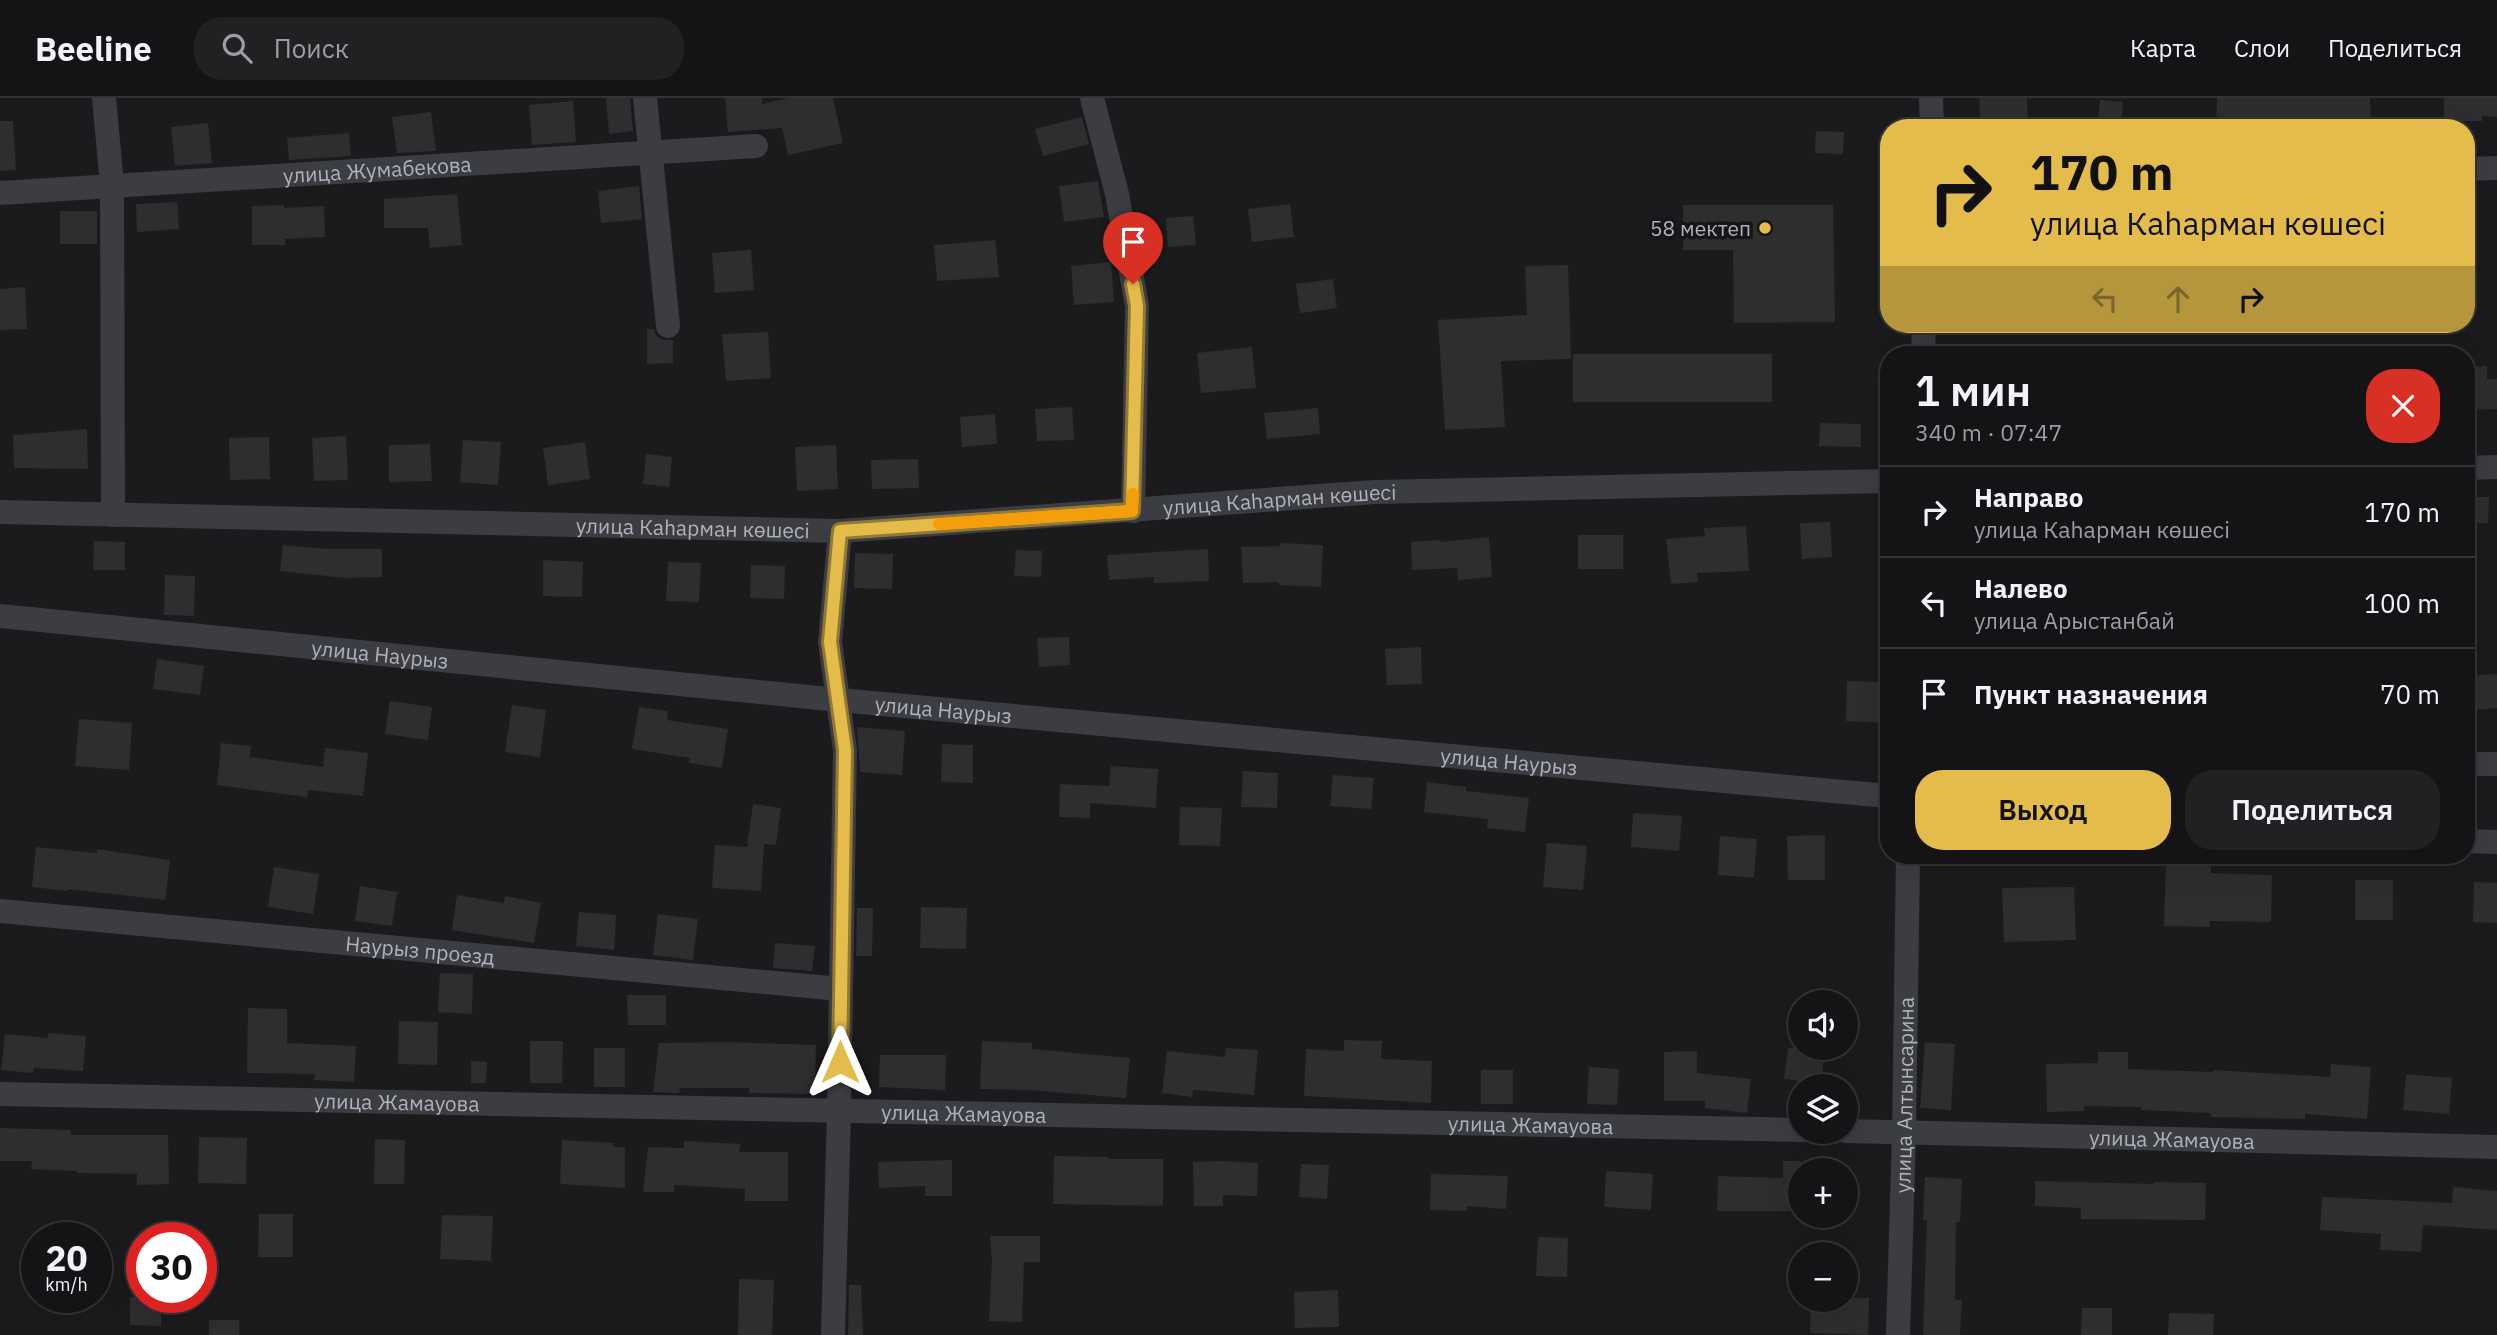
<!DOCTYPE html>
<html lang="ru">
<head>
<meta charset="utf-8">
<style>
  body { margin:0; font-family:"IBM Plex Sans",sans-serif; background:#212123; color:#f1f3f6; height:100vh; display:flex; flex-direction:column; font-size:26px; white-space:nowrap }
  * { box-sizing:border-box; margin:0 }
  p { font-size:23px; color:#9d9ea1 }
  .icon { flex:none; width:38px; height:38px; fill:none; stroke:currentColor; stroke-width:2; stroke-linecap:round; stroke-linejoin:round }
  .map { position:relative; flex:1; overflow:hidden }
  .panel { position:absolute; left:1880px; top:248px; width:595px; height:518px; display:flex; flex-direction:column; background:#141416; border-radius:28px; box-shadow:0 7px 28px #0002,0 0 0 2px #333335 }
  .panel>* { flex:none }
  .hud { position:absolute; left:1880px; top:21px; width:595px; height:214px; border-radius:28px; box-shadow:0 7px 28px #0002,0 0 0 2px #333335; background:#e4bc4c; color:#111; overflow:hidden }
  .controls { position:absolute; left:1788px; top:892px; display:grid; gap:14px }
  .controls a { display:grid; place-items:center; width:70px; height:70px; border-radius:50%; background:#141416; box-shadow:0 7px 28px #0002,0 0 0 2px #333335; font-size:35px }
  .speed { position:absolute; left:21px; top:1124px; display:flex; gap:14px; font-size:35px; font-weight:700; text-align:center }
  .speed>* { display:grid; place-content:center; width:91px; height:91px; border-radius:50%; background:#141416; box-shadow:0 7px 28px #0002,0 0 0 2px #333335; line-height:1 }
  .speed small { font-size:18px; font-weight:400 }
  .speed .limit { border:10px solid #d22; background:#fff; color:#111 }
  .pin { position:absolute; display:grid; place-items:center; width:60px; height:60px; color:#fff; margin:-72px -30px; border-radius:50% 50% 50% 0; rotate:-45deg; box-shadow:0 0 7px #0007 }
  .pin .icon { rotate:45deg }
  .me { position:absolute; width:77px; margin:-38px; rotate:0deg; stroke-linejoin:round; filter:drop-shadow(0 0 5px #0008) }
  .turn { display:flex; align-items:center; gap:24px; height:147px; padding:0 35px; font-size:32px }
  .turn .icon { width:91px; height:91px; stroke-width:2.5 }
  .turn b { display:block; font-size:49px; line-height:60px }
  .lanes { display:flex; align-items:center; height:66px; padding:0 35px; background:#0003; justify-content:center; gap:35px; direction:ltr }
  .lanes .off { opacity:.35 }
  .round { display:grid; place-items:center; flex:none; width:74px; height:74px; border-radius:28px; background:#212123 }
  .summary { display:flex; align-items:center; justify-content:space-between; height:119px; padding:0 35px }
  h1 { font-size:42px; font-weight:600; line-height:52px }
  .cta { display:flex; gap:14px; margin-top:auto; padding:14px 35px }
  .cta a { flex:1; height:80px; border-radius:28px; background:#e4bc4c; color:#111; font-size:28px; font-weight:600; line-height:80px; text-align:center }
  .cta a+a { background:#212123; color:#f1f3f6 }
  ul { padding:0; list-style:none }
  li { display:flex; align-items:center; gap:21px; height:91px; padding:0 35px; border-top:2px solid #333335 }
  li div { flex:1 }
  li b { display:block; font-size:26px }
  li em { font-style:normal }
  header { display:flex; align-items:center; gap:42px; box-sizing:border-box; height:98px; padding:0 35px; background:#141416; border-bottom:2px solid #333335 }
  header strong { font-size:33px }
  nav { display:flex; gap:38px; margin-inline-start:auto; font-size:24px }
  .search { width:490px; height:63px; background:#212123; display:flex; align-items:center; gap:18px; box-sizing:border-box; padding:0 24px; border-radius:28px; color:#9d9ea1; font-size:26px }
  .map>svg:first-child { display:block }
  .building { fill:#2e2e31 }
  .lines { fill:none; stroke-linecap:round; stroke-linejoin:round }
  .minor { stroke:#3c3d42; stroke-width:24 }
  .route-casing { stroke:#947a31; stroke-width:18 }
  .route { stroke:#e4bc4c; stroke-width:12 }
  .slow { stroke:#f59e0b; stroke-width:12 }
  .poi-dot { fill:#e4bc4c; stroke:#161618; stroke-width:2.5 }
  .labels { text-anchor:middle; dominant-baseline:central; stroke-width:7; stroke-linejoin:round; paint-order:stroke }
  .street-label { font-size:21px; fill:#afb2bb; stroke:#161618 }
  .poi-label { font-size:21px; fill:#afb2bb; stroke:#161618; text-anchor:end }
</style>
</head>
<body>
<header>
<strong>Beeline</strong>
<div class="search"><svg class="icon" aria-label="search" viewBox="0 0 24 24"><circle cx="10" cy="10" r="6"/><path d="M15 15l6 6"/></svg>Поиск</div>
<nav><a>Карта</a><a>Слои</a><a>Поделиться</a></nav>
</header>
<div class="map">
<svg width="2497" height="1237" viewBox="0 0 2497 1237">
  <rect width="100%" height="100%" fill="#1b1b1d"/>
  <path class="building" d="M606,0H630L633,33L609,36Z
    M725,0H762V6L788,0H833L843,45L788,57L782,30L728,34Z
    M1979,0H2027L2028,30H1981Z
    M2217,0H2370L2371,24L2252,25V30H2216Z
    M2444,0H2497V19L2482,18V23H2444Z
    M2100,2L2123,4L2121,30H2097Z
    M573,3L576,44L532,47L529,7Z
    M431,14L436,53L397,55L392,19Z
    M1082,19L1089,46L1043,58L1035,31Z
    M0,23H13L16,72L0,73Z
    M208,25L212,65L175,68L171,29Z
    M1816,33L1844,34L1843,56L1815,55Z
    M349,35L351,58L289,62L287,40Z
    M1098,83L1104,119L1064,124L1059,88Z
    M639,88L642,121L601,125L598,93Z
    M457,96L462,147L430,150L428,130H384V101Z
    M177,104L179,131L137,134L136,106Z
    M1290,106L1294,139L1252,144L1248,111Z
    M284,107V110L324,108L325,139L285,141V147H252V108Z
    M1683,107H1833L1835,224L1734,225L1733,152H1683Z
    M60,113H97V146H60Z
    M1193,118L1196,147L1168,149L1166,120Z
    M995,142L999,179L937,183L934,147Z
    M751,152L754,192L715,195L712,155Z
    M1111,164L1114,204L1074,207L1071,168Z
    M1568,167L1571,261L1501,263L1505,329L1445,332L1438,222L1527,217L1525,168Z
    M1333,181L1337,210L1300,215L1296,186Z
    M25,189L27,231L0,232V191Z
    M647,231H654L656,237L663,242H673V265L647,266Z
    M768,234L771,280L726,283L722,236Z
    M1252,249L1256,290L1201,295L1197,255Z
    M1573,256H1772V304H1573Z
    M2487,268V281H2497V311L2466,312V269Z
    M1072,309L1074,342L1037,343L1035,311Z
    M1318,310L1320,336L1267,341L1264,315Z
    M995,316L997,346L962,349L960,319Z
    M1820,325L1861,326V349L1819,348Z
    M87,331L88,371L14,370L13,337Z
    M346,338L348,382L314,383L312,340Z
    M269,339L270,381L230,382L229,340Z
    M463,342L501,344L498,387L460,384Z
    M585,344L590,381L548,387L543,350Z
    M430,346L432,383L389,384V347Z
    M836,347L838,391L797,393L795,349Z
    M646,356L672,359L669,389L643,386Z
    M918,361L919,390L872,391L871,362Z
    M2466,399H2489L2488,425H2466Z
    M1830,424L1832,459L1802,461L1800,425Z
    M1746,428L1749,473L1697,475L1698,484L1671,486L1666,441L1705,438L1704,430Z
    M1578,437H1623V471H1578Z
    M1489,439L1492,479L1458,482L1457,470L1412,472L1411,444L1440,442V444Z
    M94,443L125,444V472H93Z
    M1280,445L1323,447L1321,489L1279,487V484L1243,485L1241,449L1280,448Z
    M283,447L330,451H382V479L345,480L280,473Z
    M1208,451L1209,483L1154,485V479L1109,482L1107,457Z
    M1016,452L1042,453L1041,479L1014,478Z
    M855,455L893,456L892,491L854,490Z
    M543,462L583,464L582,499L543,498Z
    M668,464L701,465L699,504L666,503Z
    M751,467L785,468L784,501L750,500Z
    M165,477L195,478L194,518L164,517Z
    M1069,539L1070,567L1039,569L1037,540Z
    M1421,549L1422,586L1387,587L1385,551Z
    M157,561L204,568L200,597L153,591Z
    M2497,576V610L2466,613V578Z
    M1847,583L1887,584L1885,625L1846,623Z
    M390,603L432,609L428,642L385,636Z
    M512,607L546,612L540,659L505,654Z
    M639,609L668,613L667,622L728,631L722,670L689,665L690,660L632,651Z
    M79,621L132,625L129,672L75,668Z
    M857,629L905,633L902,677L860,674Z
    M221,645L251,648L250,659L323,669L325,650L368,655L363,698L308,692L307,699L217,687Z
    M942,646L973,647V685L941,684Z
    M1111,668L1158,671L1156,710L1090,705V720L1059,719L1060,686L1109,688Z
    M1243,673L1278,675L1277,710L1241,709Z
    M1333,677L1374,680L1371,711L1330,708Z
    M1427,684L1466,689V693L1529,700L1525,734L1487,730L1488,721L1424,714Z
    M753,706L781,710L776,747L764,746L761,793L712,790L715,747L747,749Z
    M1180,709L1222,710L1220,748L1179,747Z
    M1633,715L1682,718L1679,753L1631,749Z
    M1825,737V782H1788L1787,738Z
    M1720,738L1757,741L1754,780L1718,777Z
    M1547,745L1587,748L1583,792L1543,789Z
    M36,749L97,755V751L170,762L165,802L68,791V793L32,789Z
    M2166,764L2211,765V775L2272,777L2271,824L2210,823V829L2164,828Z
    M274,769L319,776L313,816L268,809Z
    M2355,782H2393V822H2355Z
    M2474,784L2497,785V825L2473,824Z
    M360,788L397,794L392,828L355,823Z
    M2074,789L2076,842L2004,844L2002,790Z
    M457,797L504,805L505,798L541,805L534,845L452,832Z
    M921,809L967,810L966,851L920,850Z
    M857,810H873L872,858H856Z
    M579,814L616,817L614,852L576,848Z
    M658,816L698,821L693,862L653,857Z
    M775,845L815,848L812,873L773,870Z
    M440,875L473,876L472,916L438,914Z
    M627,897H666V927H628Z
    M248,910L287,911V945L356,948L354,984L314,982L315,976L247,975Z
    M399,923L438,924L437,967L398,966Z
    M48,935L86,938L83,973L34,970L33,975L1,972L5,936L48,940Z
    M1344,942L1382,943L1381,961L1432,963L1431,1005L1304,998L1306,951L1344,953Z
    M530,943H563L562,985H530Z
    M982,943L1032,945V951L1130,960L1126,1000L1030,992L980,991Z
    M729,944L816,947L815,996L749,995V990H680L679,995L653,994L659,945Z
    M1925,944L1955,946L1951,1012L1920,1010Z
    M594,950H625V989H594Z
    M1226,950L1258,952L1254,997L1193,992L1192,999L1162,995L1167,953L1225,959Z
    M1788,950H1825L1821,986L1784,981Z
    M1697,953V975L1751,981L1747,1015L1705,1010V1003H1664V954Z
    M2098,954H2128V971L2213,974V972L2330,979L2331,966L2371,969L2367,1021L2305,1016V1021L2211,1019V1015L2141,1012V1009L2084,1008V1013L2047,1014L2046,966L2098,965Z
    M880,957H946L945,992L879,989Z
    M471,963L487,964L486,985H471Z
    M1589,969L1619,971L1617,1007L1587,1006Z
    M1481,972H1513V1006H1481Z
    M2406,976L2452,980L2449,1016L2403,1012Z
    M0,1030L71,1032V1037H168L169,1086L137,1087V1076L77,1075V1073L31,1071L32,1063H0Z
    M199,1039L247,1040L246,1086L198,1085Z
    M375,1041L405,1042L404,1086H374Z
    M562,1042L614,1045L613,1049H625V1090L560,1086Z
    M684,1043L740,1046L739,1054H788V1103H745V1091L674,1087V1094H643L648,1049L684,1050Z
    M1054,1058L1108,1059V1061H1163V1108L1053,1106Z
    M952,1062V1098H925V1088L879,1090L878,1064Z
    M1223,1063L1258,1065L1257,1098L1223,1097V1108H1194L1193,1064Z
    M1783,1063H1801V1113H1717L1718,1078L1783,1080Z
    M1301,1066L1329,1067L1327,1101L1299,1099Z
    M1606,1073L1653,1076L1651,1112L1604,1109Z
    M1431,1076L1508,1078L1506,1111L1467,1108V1113L1430,1112Z
    M1925,1079L1962,1081L1960,1124H1956L1955,1202H1962L1960,1237H1923L1927,1122H1923Z
    M2035,1083L2154,1086V1084L2206,1085L2205,1122L2081,1121V1110L2035,1108Z
    M2453,1089L2497,1093V1132L2423,1127L2421,1154L2380,1152L2381,1136L2320,1132L2322,1099L2452,1105Z
    M259,1116H293V1159H258Z
    M442,1117L493,1118L491,1163L440,1161Z
    M990,1138H1040V1164H1024L1022,1224L989,1223L992,1164Z
    M1538,1139L1568,1140L1567,1179L1536,1178Z
    M739,1181L774,1182L772,1237H738Z
    M849,1187H861L863,1237H848Z
    M1338,1192L1339,1229L1295,1230L1294,1194Z
    M130,1199H161V1228L130,1227Z
    M1846,1200H1869L1868,1237L1810,1235L1811,1202H1846Z
    M2082,1210H2112V1237H2081Z
    M2169,1215L2214,1216L2213,1237H2168Z
    M209,1222H239V1237H209Z"/>
  <g class="lines">
    <g class="minor">
      <path d="M104,0L112,87L113,417"/>
      <path d="M645,0L668,228"/>
      <path d="M1092,0L1117,96L1137,208L1133,413"/>
      <path d="M1931,0L1932,30"/>
      <path d="M2466,71L2497,70"/>
      <path id="s1" d="M0,95L756,48"/>
      <path d="M1923,257L1924,226"/>
      <path d="M2466,370L2497,369"/>
      <path id="s2" d="M0,414L840,433L1375,394L1888,383"/>
      <path id="s3" d="M0,518L839,602L1888,698"/>
      <path d="M2466,666H2497"/>
      <path d="M2466,743L2497,744"/>
      <path id="s4" d="M0,813L840,891"/>
      <path id="s5" d="M0,996L1801,1032"/>
      <path id="s6" d="M1846,1033L2497,1049"/>
      <path d="M833,1237L839,1012L845,652L830,544L840,433"/>
      <path id="s7" d="M1898,1237L1904,1034L1908,758"/>
    </g>
  </g>
  <g class="lines">
    <defs>
      <path id="route" d="M840,964L845,652L830,544L840,433L1132,413L1137,208L1133,186"/>
    </defs>
    <use href="#route" class="route-casing"/>
    <use href="#route" class="route"/>
    <path class="slow" d="M939,426L1132,413L1133,396"/>
  </g>
  <circle class="poi-dot" cx="1765" cy="130" r="7"/>
  <g class="labels">
    <g class="street-label">
      <text stroke="none"><textPath href="#s1" startOffset="378">улица Жумабекова</textPath></text>
      <text stroke="none"><textPath href="#s2" startOffset="1281">улица Каһарман көшесі</textPath></text>
      <text stroke="none"><textPath href="#s2" startOffset="693">улица Каһарман көшесі</textPath></text>
      <text stroke="none"><textPath href="#s3" startOffset="382">улица Наурыз</textPath></text>
      <text stroke="none"><textPath href="#s3" startOffset="948">улица Наурыз</textPath></text>
      <text stroke="none"><textPath href="#s3" startOffset="1516">улица Наурыз</textPath></text>
      <text stroke="none"><textPath href="#s4" startOffset="422">Наурыз проезд</textPath></text>
      <text stroke="none"><textPath href="#s7" startOffset="240">улица Алтынсарина</textPath></text>
      <text stroke="none"><textPath href="#s5" startOffset="397">улица Жамауова</textPath></text>
      <text stroke="none"><textPath href="#s5" startOffset="964">улица Жамауова</textPath></text>
      <text stroke="none"><textPath href="#s5" startOffset="1531">улица Жамауова</textPath></text>
      <text stroke="none"><textPath href="#s6" startOffset="326">улица Жамауова</textPath></text>
    </g>
    <g class="poi-label">
      <text x="1751" y="130">58 мектеп</text>
    </g>
  </g>
</svg>
<div class="controls">
<a><svg class="icon" aria-label="sound" viewBox="0 0 24 24"><path d="M4 9h4l5-4v14l-5-4H4zM17 9q2 3 0 6"/></svg></a>
<a><svg class="icon" aria-label="layers" viewBox="0 0 24 24"><path d="M12 4l9 5-9 5-9-5zM3 14l9 5 9-5"/></svg></a>
<a>+</a>
<a>−</a>
</div>
<div class="speed"><div>20<small>km/h</small></div><div class="limit">30</div></div>
<div class="pin" style="left:1133px;top:186px;background:#d93025"><svg class="icon" aria-label="arrive" viewBox="0 0 24 24"><path d="M6 21V4h12l-3 4 3 4H6"/></svg></div>
<svg class="me" style="left:840px;top:964px" viewBox="-20 -20 40 40"><path d="M0-17L14 15 0 8-14 15z" fill="#e4bc4c" stroke="#fff" stroke-width="4"/></svg>
<div class="hud">
<div class="turn"><svg class="icon" aria-label="right" viewBox="0 0 24 24"><path d="M7 20v-9h11M14 6l5 5-5 5"/></svg><div><b>170 m</b>улица Каһарман көшесі</div></div>
<div class="lanes"><svg class="icon off" aria-label="left" viewBox="0 0 24 24"><path d="M17 20v-9H6M10 6l-5 5 5 5"/></svg><svg class="icon off" aria-label="ahead" viewBox="0 0 24 24"><path d="M12 20V5M6 11l6-6 6 6"/></svg><svg class="icon" aria-label="right" viewBox="0 0 24 24"><path d="M7 20v-9h11M14 6l5 5-5 5"/></svg></div>
</div>
<section class="panel">
<div class="summary"><div><h1>1 мин</h1><p>340 m · 07:47</p></div><a class="round" style="background:#d93025;color:#fff"><svg class="icon" aria-label="close" viewBox="0 0 24 24"><path d="M6 6l12 12M18 6L6 18"/></svg></a></div>
<ul>
<li><svg class="icon" aria-label="right" viewBox="0 0 24 24"><path d="M7 20v-9h11M14 6l5 5-5 5"/></svg><div><b>Направо</b><p>улица Каһарман көшесі</p></div><em>170 m</em></li>
<li><svg class="icon" aria-label="left" viewBox="0 0 24 24"><path d="M17 20v-9H6M10 6l-5 5 5 5"/></svg><div><b>Налево</b><p>улица Арыстанбай</p></div><em>100 m</em></li>
<li><svg class="icon" aria-label="arrive" viewBox="0 0 24 24"><path d="M6 21V4h12l-3 4 3 4H6"/></svg><div><b>Пункт назначения</b></div><em>70 m</em></li>
</ul>
<div class="cta"><a>Выход</a><a>Поделиться</a></div>
</section>
</div>
</body>
</html>
